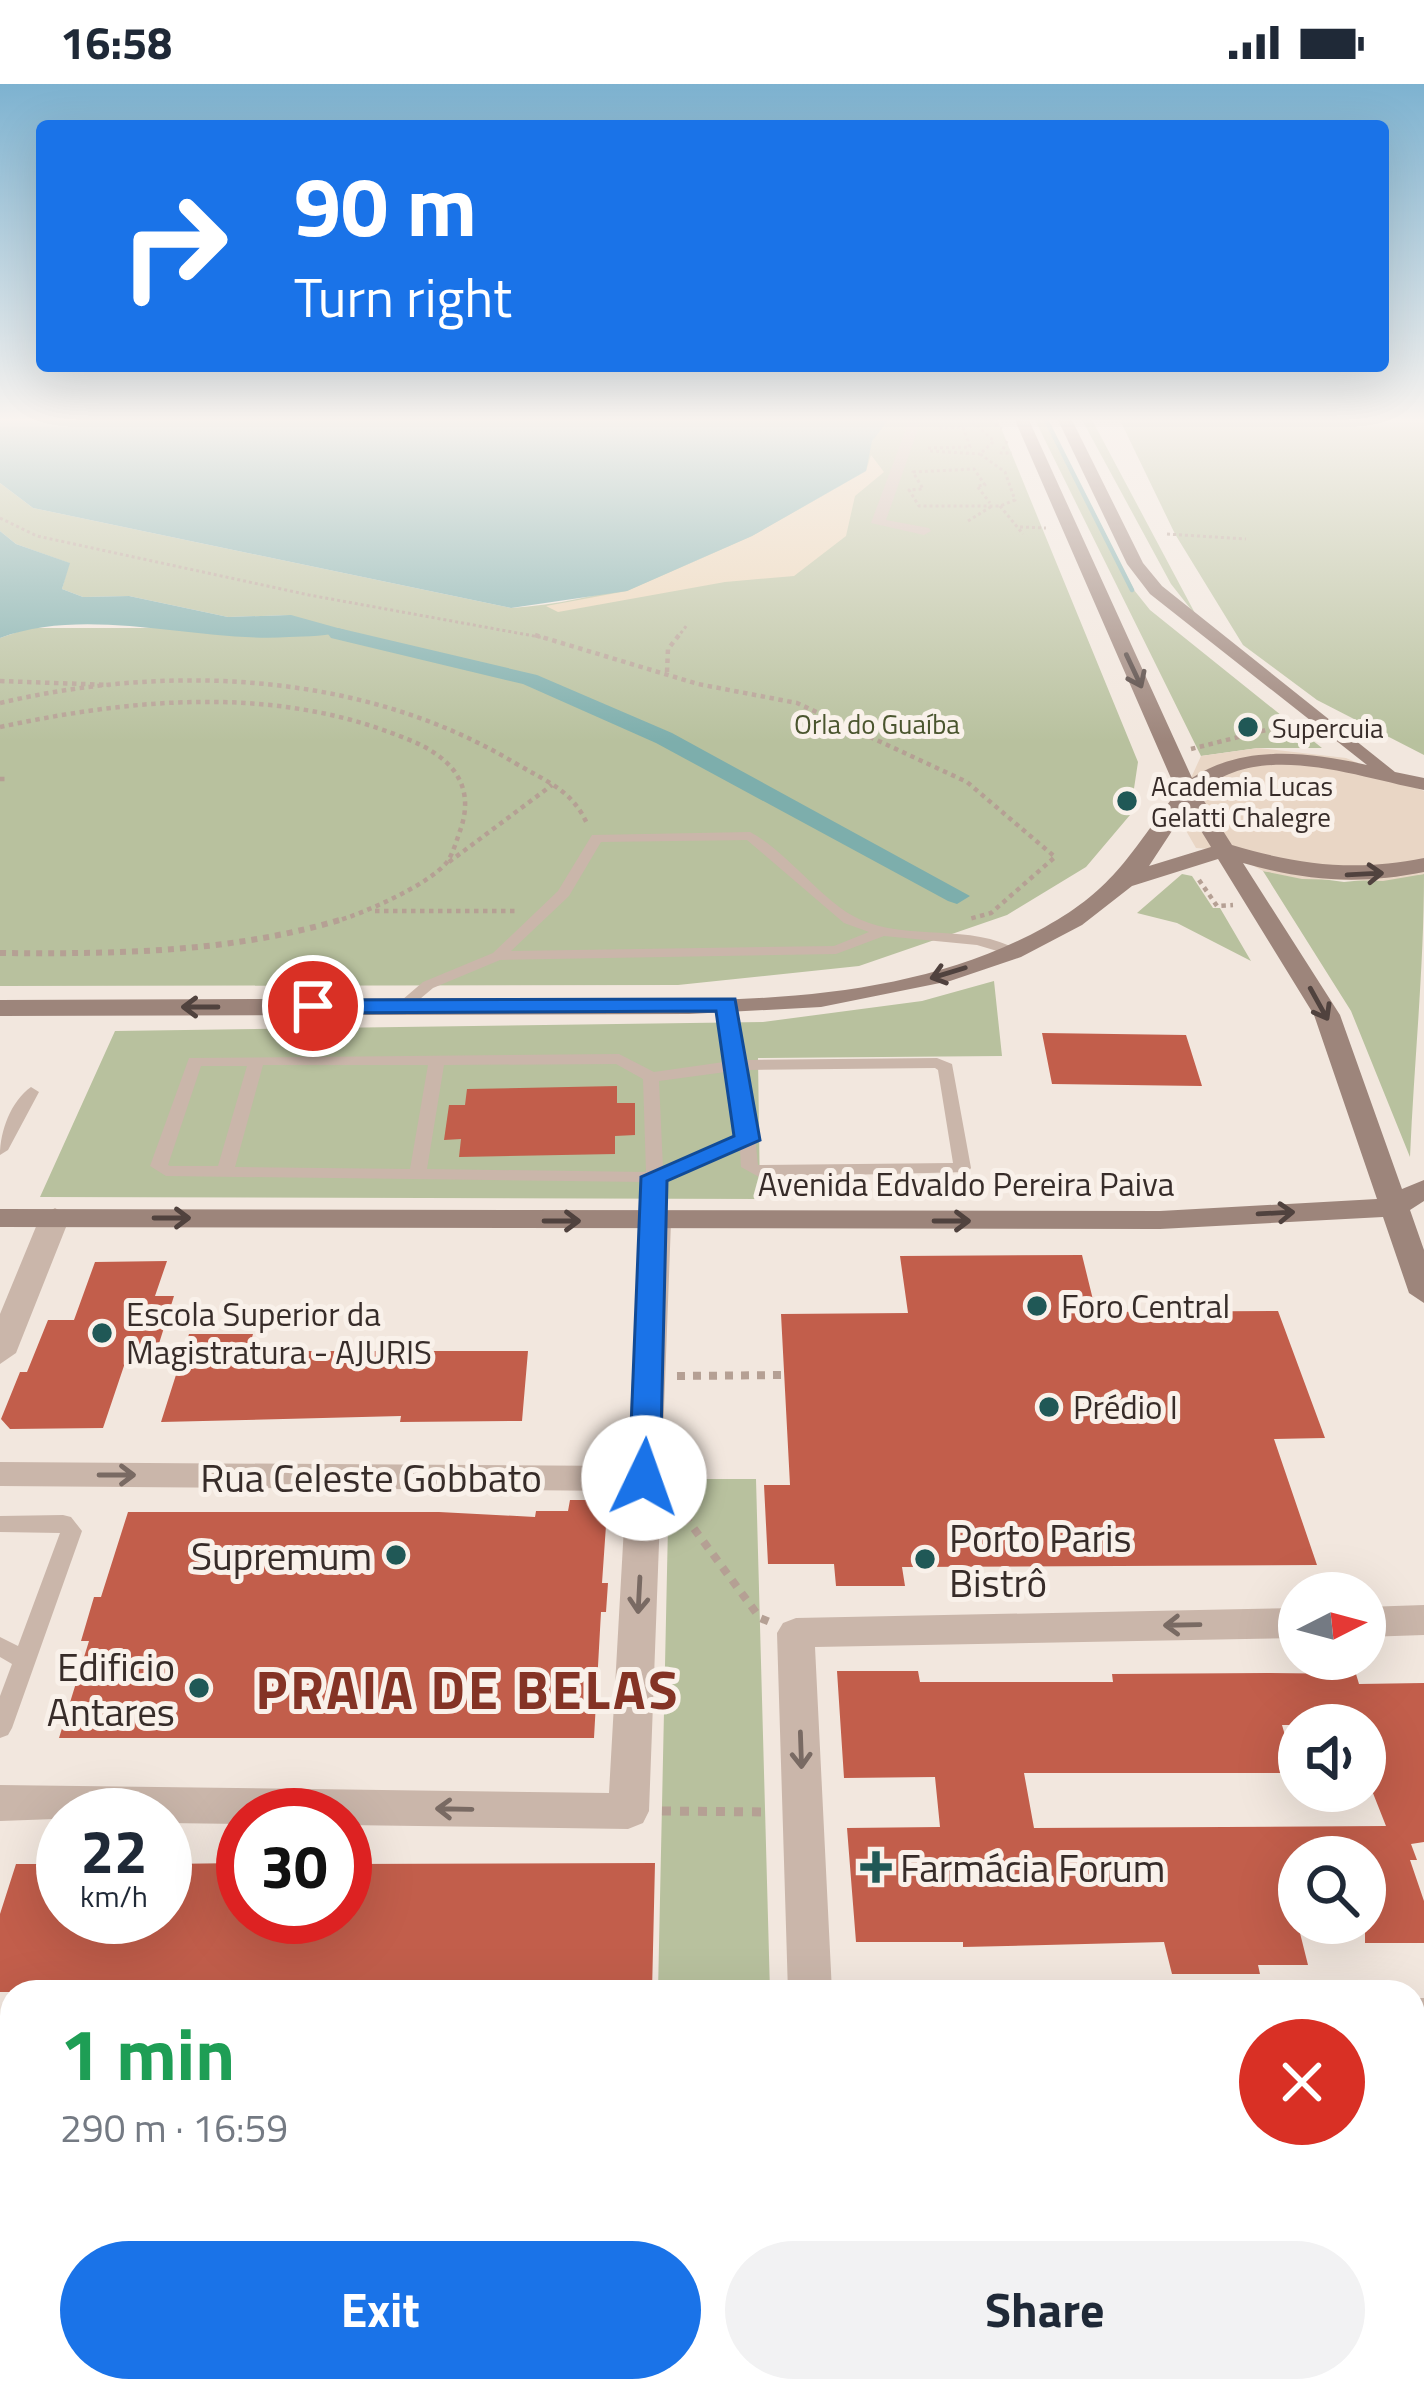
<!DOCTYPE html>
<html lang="en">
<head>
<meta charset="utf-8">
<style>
  body { margin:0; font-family:"Titillium Web",sans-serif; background:#f2f2f3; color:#1f2937; height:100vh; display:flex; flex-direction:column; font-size:45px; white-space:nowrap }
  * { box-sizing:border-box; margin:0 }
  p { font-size:39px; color:#747a83 }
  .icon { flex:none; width:66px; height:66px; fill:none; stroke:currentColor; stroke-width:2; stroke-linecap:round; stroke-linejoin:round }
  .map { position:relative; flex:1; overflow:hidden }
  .details { position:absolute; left:0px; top:1896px; width:1425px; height:423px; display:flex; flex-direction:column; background:#fff; border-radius:36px 36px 0 0; box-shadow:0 12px 48px #0002 }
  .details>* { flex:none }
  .banner { position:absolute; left:36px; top:36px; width:1353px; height:252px; border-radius:12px; box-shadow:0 12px 48px #0002; background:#1a73e8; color:#fff; overflow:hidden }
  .needle { width:78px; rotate:84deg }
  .buttons { position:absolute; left:1278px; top:1488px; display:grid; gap:24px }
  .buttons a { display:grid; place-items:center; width:108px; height:108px; border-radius:50%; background:#fff; box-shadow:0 12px 48px #0002; font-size:60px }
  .speed { position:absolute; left:36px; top:1704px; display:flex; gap:24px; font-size:60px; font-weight:700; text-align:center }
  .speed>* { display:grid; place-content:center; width:156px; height:156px; border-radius:50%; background:#fff; box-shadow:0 12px 48px #0002; line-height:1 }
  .speed small { font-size:30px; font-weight:400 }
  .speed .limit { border:18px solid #d22; background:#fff; color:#111 }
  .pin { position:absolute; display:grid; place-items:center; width:102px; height:102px; color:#fff; margin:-51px; border:6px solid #fff; border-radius:50%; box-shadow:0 3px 12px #0007 }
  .me { position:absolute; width:132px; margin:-66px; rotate:3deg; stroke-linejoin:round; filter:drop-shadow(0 0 9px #0008) }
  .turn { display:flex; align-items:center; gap:42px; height:252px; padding:0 60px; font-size:54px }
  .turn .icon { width:156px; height:156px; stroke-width:2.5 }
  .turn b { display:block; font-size:84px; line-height:102px }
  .round { display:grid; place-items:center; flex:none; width:126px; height:126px; border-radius:63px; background:#f2f2f3 }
  .summary { display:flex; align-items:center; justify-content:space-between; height:204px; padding:0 60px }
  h1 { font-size:72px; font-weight:700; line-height:90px; color:#1e9e55 }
  .action { display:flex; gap:24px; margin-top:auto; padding:24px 60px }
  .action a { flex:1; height:138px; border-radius:72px; background:#1a73e8; color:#fff; font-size:48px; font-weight:700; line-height:138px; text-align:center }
  .action a+a { background:#f2f2f3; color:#1f2937 }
  .status { display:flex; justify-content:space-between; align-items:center; height:84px; padding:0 60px; background:#fff; direction:ltr }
  .status svg { height:33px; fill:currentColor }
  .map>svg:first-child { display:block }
  .green { fill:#b8c19e }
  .sand { fill:#ecd5b6 }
  .plaza { fill:#e9d6c5 }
  .water { fill:#7daeac }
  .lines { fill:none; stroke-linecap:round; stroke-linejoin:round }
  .stream { stroke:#7daeac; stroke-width:4.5 }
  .canal { fill:#7daeac; fill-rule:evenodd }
  .building { fill:#c25e4b; fill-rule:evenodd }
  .path-far4 { stroke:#b5a094; stroke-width:3; stroke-dasharray:3 3; stroke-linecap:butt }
  .path-far3 { stroke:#b5a094; stroke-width:4.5; stroke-dasharray:4.5 4.5; stroke-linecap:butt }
  .path-far2 { stroke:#b5a094; stroke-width:6; stroke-dasharray:6 6; stroke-linecap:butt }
  .path-far1 { stroke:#b5a094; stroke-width:8; stroke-dasharray:8 8; stroke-linecap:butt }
  .path { stroke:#b5a094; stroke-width:9; stroke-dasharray:9 9; stroke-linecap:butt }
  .service { fill:#cab6aa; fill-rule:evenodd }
  .pedestrian { fill:#cab6aa; fill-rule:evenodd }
  .minor { fill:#cab6aa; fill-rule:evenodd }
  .tertiary { fill:#cab6aa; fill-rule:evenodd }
  .secondary { fill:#9d857b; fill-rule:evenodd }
  .oneway { stroke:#50423e }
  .oneway2 { stroke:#796a63 }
  .route { fill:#1a73e8; stroke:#114b97; stroke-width:3 }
  .poi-dot { fill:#205856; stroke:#f9f1ea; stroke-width:4.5 }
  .labels { text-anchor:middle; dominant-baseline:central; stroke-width:10; stroke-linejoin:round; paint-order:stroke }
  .far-park-label { font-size:27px; fill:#4a552e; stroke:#f9f1ea }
  .far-poi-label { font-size:27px; fill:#372c29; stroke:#f9f1ea; text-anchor:start }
  .street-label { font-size:33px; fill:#372c29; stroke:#f9f1ea }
  .poi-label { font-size:33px; fill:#372c29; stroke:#f9f1ea; text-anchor:start }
  .near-street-label { font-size:39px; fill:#372c29; stroke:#f9f1ea }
  .near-poi-label { font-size:39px; fill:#372c29; stroke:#f9f1ea; text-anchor:start }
  .near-district-label { font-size:54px; font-weight:bold; letter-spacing:3px; fill:#843325; stroke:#f9f1ea }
</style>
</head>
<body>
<div class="status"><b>16:58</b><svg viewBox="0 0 49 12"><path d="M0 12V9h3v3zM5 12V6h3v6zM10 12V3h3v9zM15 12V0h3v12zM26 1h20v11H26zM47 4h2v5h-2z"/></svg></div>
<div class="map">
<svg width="1424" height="2318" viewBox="0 0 1424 2318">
  <rect width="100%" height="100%" fill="#f2e7de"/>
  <path class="green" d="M854,334H997L1138,678L1130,731L1086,783L1007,831L859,882L678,901L0,902V554L29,544H143L291,531L228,533L129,512L83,513L62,505L69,479L16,460L0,447V399L33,424L511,524C643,516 753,451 866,387Z
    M1034,334H1047L1134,506L1150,526L1322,664H1258L1201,672Z
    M1081,334H1091L1197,533L1171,500Z
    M1119,334H1424V671L1317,616L1243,561L1175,450Z
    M1263,787L1344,798L1424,790C1424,886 1414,978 1410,1073L1351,927Z
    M1182,790L1192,792L1213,824H1220L1251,877L1177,839L1137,829Z
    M994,897L1002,972L758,974L760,1115L40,1113L115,947L763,938L922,917Z
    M669,1395H756L770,1908H658Z"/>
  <path class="sand" d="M871,371L884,388L855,412L846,452L794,492L725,498L558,528L546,522L627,507L752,452L866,387Z"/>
  <path class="plaza" d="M1258,664L1346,674L1424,707V790L1383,797L1302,795L1263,787L1225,766L1196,764L1181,738L1186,705L1201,672Z"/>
  <path class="water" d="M0,334H890L872,357L866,387L752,452L627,507L511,524L33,424L0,399Z
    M0,447L16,460L70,479L62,505L83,513L129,512L228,533L291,531L345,546C329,553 307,552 289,553C196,559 90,521 0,554Z"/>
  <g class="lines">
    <path class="stream" d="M1045,334L1132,506"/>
    <path class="canal" d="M338,544L537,591L672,649L970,812L957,820L948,817L656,659L523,600L331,554L328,550Z"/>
  </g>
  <path class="building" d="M1042,949L1186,951L1202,1002L1052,1000Z
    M617,1002V1019H635V1051L615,1052V1070L459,1073L461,1055L444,1056L449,1021H465L467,1005Z
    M1082,1171L1096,1228L1278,1227L1325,1354L1274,1355L1317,1481L902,1483L905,1502H836L834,1480H768L764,1401H790L781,1230L908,1229L900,1172Z
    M167,1177L155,1212H174L156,1269L128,1270L103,1344L10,1345L1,1335L20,1288H27L48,1236H74L95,1178Z
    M189,1250H253L248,1267H528L522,1337L400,1338L401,1332L161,1338Z
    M570,1416H601L600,1427H607L602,1499H608L606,1528H601L594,1654H59L89,1557H81L94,1513H101L128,1428H439L535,1433L536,1427H568Z
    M837,1587H918L920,1598H1113L1112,1590L1267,1589L1356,1590L1359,1600L1424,1599V1758L1411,1760L1417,1776H1410L1424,1817V1859H1365V1773H1299V1845L1308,1881H1258L1260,1890H1172L1164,1858L963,1863V1858H856L847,1744L940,1743L935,1693L844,1694ZM1282,1641H1365V1689L1386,1742L1034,1744L1024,1689H1296Z
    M243,1779V1833H345V1780L655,1779L652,1908H0V1830L16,1780H63V1833H165V1780Z"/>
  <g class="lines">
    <path class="path-far4" d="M968,334L994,357L980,370L1005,388L1015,416L1000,422H919L909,406L923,405L913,388L974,385L985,401L977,402L990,419
      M985,334L1002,345
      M1007,357L1001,369H1012
      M928,364L970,363L963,343L936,344
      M930,367L980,370
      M1000,422L1023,450
      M0,434L37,452L309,511L545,554
      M968,437L992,422
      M1020,443L1046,444
      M1167,450L1246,455
      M677,554L687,541"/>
    <path class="path-far3" d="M535,551L698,600L797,619L967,698L1055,773L991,829L969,835
      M667,588L668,565L679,551
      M0,597L110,601
      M0,619C169,579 364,588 515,679C547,698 573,706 588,742
      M0,643C135,614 277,601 407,655C448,671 476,698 461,744C457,755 453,770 447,778C429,801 362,830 334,838
      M1191,665L1294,639
      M0,695H6
      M449,778L552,701
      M1199,796L1217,822L1233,821
      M375,827H518"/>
    <path class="path-far2" d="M0,869C117,870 230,869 343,835"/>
    <path class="path-far1" d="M677,1292L784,1291
      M675,1419L760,1534L770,1538"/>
    <path class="path" d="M662,1727L768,1728"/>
    <path class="service" d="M750,748C787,767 822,818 859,835C909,858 974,838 1021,868L1014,872L977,861L884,852L836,870L500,876L433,904L408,925H398L395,922L423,898L493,869L558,807L592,751ZM747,756L844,839L869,848L834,862L511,867L569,812L601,758Z
      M727,915L735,920L747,976L937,974L952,980L971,1084L968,1088L759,1093L741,1083L740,1065L663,1095L665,1138L656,1144L647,1138L646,1098L166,1092L150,1082L189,974L619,970L654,988L731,977L719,920ZM616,980L643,995L646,1088L427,1085L444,981ZM263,981H428L410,1085L235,1083ZM201,982H247L218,1082H170L168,1081ZM935,984L938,986L953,1079L758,1081L748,986ZM733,987L739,1054L663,1084L659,997Z
      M31,1003L39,1008L8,1066L0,1071C0,1047 11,1017 31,1003Z
      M63,1431L71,1433L82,1447L12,1644L8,1651L0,1654V1612L12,1580L0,1573V1553L18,1562L60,1449L0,1448V1432Z"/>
    <path class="pedestrian" d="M910,334H922L886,436L929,444L931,447L924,451L871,439Z"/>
    <path class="minor" d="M656,1129L671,1138L649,1727L643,1739L628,1745L345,1741V1731H243V1740L165,1739V1731L0,1737V1701L609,1709L626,1407L0,1402V1378L627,1382L641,1138Z
      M1413,1914H1424V1956H1413Z"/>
    <path class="tertiary" d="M55,1124L70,1133L16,1269L0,1280V1230L40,1133Z
      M1424,1521V1551L1365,1553V1523Z
      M1299,1524V1554L815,1563L832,1908H788L777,1549L783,1539L796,1534Z
      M1005,2307H1057L1058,2318H1006Z"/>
    <path class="secondary" d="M1014,334H1028L1192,694C1244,660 1309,668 1367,681L1150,510L1127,480L1057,334H1071L1143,479L1162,502L1395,688L1424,694V706C1355,693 1259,655 1199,709L1232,761C1299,781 1355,788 1424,774V788C1360,801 1306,797 1243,779L1340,931L1402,1105L1424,1096V1117L1410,1126L1424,1166V1219L1409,1209L1383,1133L1160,1145L0,1143V1125L1160,1127L1377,1115L1314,931L1218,775L1132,802L1082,841L1021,873L950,897L821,923L689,930L0,932V916C158,915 316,915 474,914C661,914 875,937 1045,843C1116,804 1131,767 1177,708ZM1187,724L1211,763L1149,782Z
      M0,2259H12V2307H21L0,2311Z
      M1413,2269H1424V2318H1406L1392,2307H1413Z"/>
  </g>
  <defs><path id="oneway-shaft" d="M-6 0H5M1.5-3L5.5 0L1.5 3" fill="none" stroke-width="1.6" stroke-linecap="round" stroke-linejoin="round" transform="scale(3)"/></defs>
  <g class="oneway">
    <use href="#oneway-shaft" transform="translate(1134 587) rotate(65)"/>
    <use href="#oneway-shaft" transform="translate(1365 790) rotate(-3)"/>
    <use href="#oneway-shaft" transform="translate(948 889) rotate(163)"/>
    <use href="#oneway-shaft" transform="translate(1319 920) rotate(61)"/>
    <use href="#oneway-shaft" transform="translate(200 923) rotate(180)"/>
    <use href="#oneway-shaft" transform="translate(1276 1129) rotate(-3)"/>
    <use href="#oneway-shaft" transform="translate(172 1134)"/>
    <use href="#oneway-shaft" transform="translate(562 1137)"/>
    <use href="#oneway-shaft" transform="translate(952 1137)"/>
  </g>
  <g class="oneway2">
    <use href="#oneway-shaft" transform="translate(117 1391)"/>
    <use href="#oneway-shaft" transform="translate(639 1511) rotate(93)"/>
    <use href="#oneway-shaft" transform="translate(1182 1541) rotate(179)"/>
    <use href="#oneway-shaft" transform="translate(801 1666) rotate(88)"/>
    <use href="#oneway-shaft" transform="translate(454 1725) rotate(-179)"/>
  </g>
  <linearGradient id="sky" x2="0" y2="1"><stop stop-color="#7db2d0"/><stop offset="0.51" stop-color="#f9f4f0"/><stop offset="1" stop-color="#f9f4f0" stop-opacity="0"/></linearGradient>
  <rect width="1424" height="658" fill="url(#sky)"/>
  <path class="route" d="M735,915L760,1056L667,1097L660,1394L644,1406L629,1394L641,1093L734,1052L716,927L313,929L302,922L313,916Z"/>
  <g class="poi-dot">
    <circle cx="1248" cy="643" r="12"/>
    <circle cx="1127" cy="717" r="12"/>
    <circle cx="1037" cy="1222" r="12"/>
    <circle cx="102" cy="1249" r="12"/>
    <circle cx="1049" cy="1323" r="12"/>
    <circle cx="396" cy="1471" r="12"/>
    <circle cx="925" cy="1475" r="12"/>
    <circle cx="199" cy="1604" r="12"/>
    <path d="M870 1765h12v12h12v12h-12v12h-12v-12h-12v-12h12z"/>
  </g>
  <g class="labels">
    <g class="far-park-label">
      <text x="877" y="639">Orla do Guaíba</text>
    </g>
    <g class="far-poi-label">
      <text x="1272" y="643">Supercuia</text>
      <text x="1151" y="701">Academia Lucas<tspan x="1151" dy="31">Gelatti Chalegre</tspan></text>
    </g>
    <g class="street-label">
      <text x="966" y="1100">Avenida Edvaldo Pereira Paiva</text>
    </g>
    <g class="poi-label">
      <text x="1061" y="1222">Foro Central</text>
      <text x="126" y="1230">Escola Superior da<tspan x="126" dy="38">Magistratura - AJURIS</tspan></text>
      <text x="1073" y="1323">Prédio I</text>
    </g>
    <g class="near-street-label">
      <text x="371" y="1393">Rua Celeste Gobbato</text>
    </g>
    <g class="near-poi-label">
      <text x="949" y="1453">Porto Paris<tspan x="949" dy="45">Bistrô</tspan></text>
      <text x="372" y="1471" text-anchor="end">Supremum</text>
      <text x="175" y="1582" text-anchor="end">Edificio<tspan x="175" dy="45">Antares</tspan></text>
      <text x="900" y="1783">Farmácia Forum</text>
    </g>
    <g class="near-district-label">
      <text x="468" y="1605">PRAIA DE BELAS</text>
    </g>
  </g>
</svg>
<div class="buttons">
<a><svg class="needle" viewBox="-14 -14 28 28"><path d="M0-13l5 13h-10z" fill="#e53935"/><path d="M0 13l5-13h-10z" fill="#747a83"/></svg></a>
<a><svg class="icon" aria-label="sound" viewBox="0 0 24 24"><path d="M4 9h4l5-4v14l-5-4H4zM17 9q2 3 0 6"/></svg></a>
<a><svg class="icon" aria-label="search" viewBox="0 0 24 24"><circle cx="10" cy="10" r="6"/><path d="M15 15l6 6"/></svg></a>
</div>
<div class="speed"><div>22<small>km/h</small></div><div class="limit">30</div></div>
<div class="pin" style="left:313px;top:922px;background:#d93025"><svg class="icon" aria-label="arrive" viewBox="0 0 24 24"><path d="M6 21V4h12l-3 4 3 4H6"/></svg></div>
<svg class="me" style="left:644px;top:1394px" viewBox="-20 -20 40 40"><circle r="19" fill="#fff"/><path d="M0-13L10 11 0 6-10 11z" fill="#1a73e8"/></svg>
<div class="banner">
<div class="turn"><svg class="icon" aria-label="right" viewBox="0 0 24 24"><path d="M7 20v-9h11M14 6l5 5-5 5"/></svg><div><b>90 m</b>Turn right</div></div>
</div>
<section class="details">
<div class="summary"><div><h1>1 min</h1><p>290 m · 16:59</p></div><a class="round" style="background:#d93025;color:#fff"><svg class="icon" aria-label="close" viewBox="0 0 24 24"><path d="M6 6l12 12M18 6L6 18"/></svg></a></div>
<div class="action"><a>Exit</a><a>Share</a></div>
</section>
</div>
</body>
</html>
